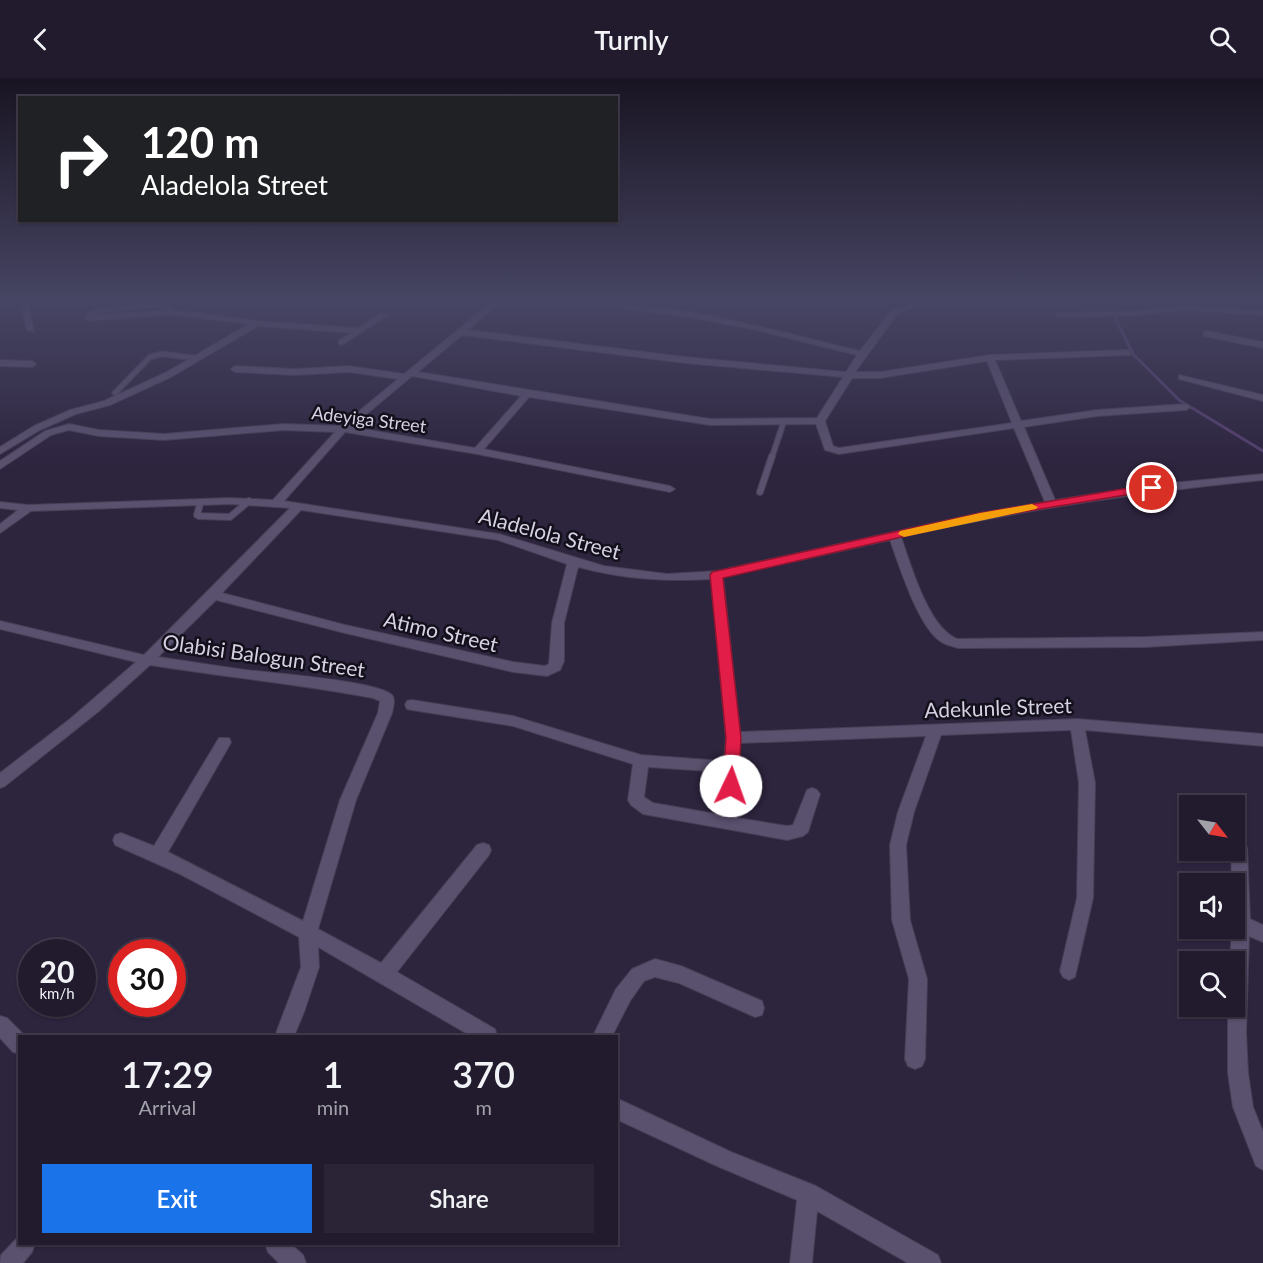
<!DOCTYPE html>
<html lang="en">
<head>
<meta charset="utf-8">
<style>
  body { margin:0; font-family:Lato,sans-serif; background:#2a2436; color:#f1f3f6; height:100vh; display:flex; flex-direction:column; font-size:22px; white-space:nowrap }
  * { box-sizing:border-box; margin:0 }
  p { font-size:20px; color:#a2a1aa }
  .icon { flex:none; width:33px; height:33px; fill:none; stroke:currentColor; stroke-width:2; stroke-linecap:round; stroke-linejoin:round }
  .map { position:relative; flex:1; overflow:hidden }
  .sheet { position:absolute; left:18px; top:957px; width:600px; height:210px; display:flex; flex-direction:column; background:#221b2e; border-radius:0px; box-shadow:0 2px 4px #0004,0 0 0 2px #3f394a }
  .sheet>* { flex:none }
  .banner { position:absolute; left:18px; top:18px; width:600px; height:126px; border-radius:0px; box-shadow:0 2px 4px #0004,0 0 0 2px #3f394a; background:#202124; color:#fff; overflow:hidden }
  .needle { width:39px; rotate:121deg }
  .fabs { position:absolute; left:1179px; top:717px; display:grid; gap:12px }
  .fabs a { display:grid; place-items:center; width:66px; height:66px; border-radius:0px; background:#221b2e; box-shadow:0 2px 4px #0004,0 0 0 2px #3f394a; font-size:30px }
  .speed { position:absolute; left:18px; top:861px; display:flex; gap:12px; font-size:30px; font-weight:700; text-align:center }
  .speed>* { display:grid; place-content:center; width:78px; height:78px; border-radius:50%; background:#221b2e; box-shadow:0 2px 4px #0004,0 0 0 2px #3f394a; line-height:1 }
  .speed small { font-size:15px; font-weight:400 }
  .speed .limit { border:9px solid #d22; background:#fff; color:#111 }
  .pin { position:absolute; display:grid; place-items:center; width:51px; height:51px; color:#fff; margin:-26px; border:3px solid #fff; border-radius:50%; box-shadow:0 2px 6px #0007 }
  .me { position:absolute; width:66px; margin:-33px; rotate:3deg; stroke-linejoin:round; filter:drop-shadow(0 0 4px #0008) }
  .turn { display:flex; align-items:center; gap:21px; height:126px; padding:0 24px; font-size:27px }
  .turn .icon { width:78px; height:78px; stroke-width:2.5 }
  .turn b { display:block; font-size:42px; line-height:51px }
  .eta { display:flex; justify-content:space-evenly; align-items:center; height:102px; text-align:center }
  .eta b { font-size:36px; font-weight:600; line-height:42px }
  .primary-button { display:flex; gap:12px; margin-top:auto; padding:12px 24px }
  .primary-button a { flex:1; height:69px; border-radius:0px; background:#1a73e8; color:#fff; font-size:24px; font-weight:600; line-height:69px; text-align:center }
  .primary-button a+a { background:#2a2436; color:#f1f3f6 }
  header { display:flex; justify-content:space-between; align-items:center; height:78px; padding:0 24px; background:#221b2e; font-size:27px; font-weight:600 }
  .map>svg:first-child { display:block }
  .lines { fill:none; stroke-linecap:round; stroke-linejoin:round }
  .stream { stroke:#543f6d; stroke-width:3 }
  .service-far1-casing { stroke:#473f56; stroke-width:7 }
  .service-casing { stroke:#473f56; stroke-width:8 }
  .minor-casing { stroke:#473f56; stroke-width:2 }
  .service-far1 { stroke:#5a516e; stroke-width:4.5 }
  .service { stroke:#5a516e; stroke-width:6 }
  .minor { fill:#5a516e; fill-rule:evenodd }
  .route { fill:#e11d48; stroke:#92132f; stroke-width:1.5 }
  .slow { fill:#f59e0b }
  .labels { text-anchor:middle; dominant-baseline:central; stroke-width:5; stroke-linejoin:round; paint-order:stroke }
  .far-street-label { font-size:18px; fill:#d6d1e3; stroke:#13101b }
  .street-label { font-size:21px; fill:#d6d1e3; stroke:#13101b }
</style>
</head>
<body>
<header><svg class="icon" aria-label="back" viewBox="0 0 24 24"><path d="M15 5l-7 7 7 7"/></svg>Turnly<svg class="icon" aria-label="search" viewBox="0 0 24 24"><circle cx="10" cy="10" r="6"/><path d="M15 15l6 6"/></svg></header>
<div class="map">
<svg width="1263" height="1185" viewBox="0 0 1263 1185">
  <rect width="100%" height="100%" fill="#2d243e"/>
  <g class="lines">
    <path class="stream" d="M1113,236L1133,276L1179,322L1263,373"/>
    <defs>
      <path id="service-far1" d="M164,226L101,232L91,236L89,240L172,234
        M115,315L150,279L162,276L196,280
        M772,379L784,343"/>
      <path id="service" d="M760,414L772,378
        M200,426L197,437L199,438L230,439L249,423"/>
      <path id="minor" d="M20,224H28L34,254L27,252Z
        M162,224H170L169,229L174,232L257,243L358,250L381,235L388,237L342,267L339,266V262L351,255L258,248L171,299L110,327L76,336L40,352L0,376V369L34,348L70,332L104,323L165,295L249,246L169,236L161,230Z
        M492,224H501L468,252L685,279L846,294L857,277L756,252L689,239L588,226L584,224C674,223 772,252 860,273L892,231L918,224H931L898,235L855,294H880L990,277L1127,272L1130,273V277L995,282L1021,343L1097,332L1186,326L1191,329L1186,332L1097,338L1024,349L1055,422L1152,407L1263,396V402C1141,414 1021,432 901,459C911,487 928,549 957,561L1146,559L1263,554V562L1146,569L958,570C952,568 945,567 940,563C918,548 899,487 890,462L723,499L740,654L1077,641L1263,656V668L1085,652L1095,705L1093,820L1075,899L1069,902L1063,899L1060,893L1077,820L1079,705L1071,652L941,657L914,734L906,767L910,842L927,901L925,981L922,988L915,991L908,988L905,981L909,901L892,842L890,767L898,734L926,658L740,665L737,740L787,748L793,747L807,712L812,710L817,712L820,716L808,754L803,758L787,762L643,736L631,727L628,722L633,686L513,648L412,632L407,631L405,627L407,623L412,622L513,638L641,677L724,683L726,660L711,501C664,504 624,501 578,489L564,545V583L560,592L547,598L513,594L345,555L216,522L158,579C187,583 216,588 246,592C271,595 377,603 392,617C396,621 393,630 392,635L356,722L318,851L381,885L477,767L483,765L489,767L491,772L489,777L397,894L495,951L497,958H471L318,869L319,889L304,934L294,958H275L301,889L299,859L180,796L115,767L113,762L115,757L121,755L154,768L219,660H229L231,664L229,668L168,774L303,843L340,722L378,635L380,623L373,620C299,606 224,599 150,587L99,633L5,708L0,710V695L70,641L136,584L0,551V543L144,577L290,430L230,426L31,433L0,455V446L18,432L0,430V424L28,427L230,420L273,422L335,354L284,352L164,362L99,358L69,352L51,357L0,391V383L45,353L69,346L99,352L164,356L284,346L341,348L398,301L349,294L294,297L235,294L231,291L235,288L294,291L349,288L404,296ZM462,257L685,285L843,299L817,340L710,341L418,294ZM987,283L1012,345L839,370L833,368L825,343L852,300H880ZM412,298L521,318L475,370L351,349ZM529,319L710,347L816,346L825,372L839,376L1014,350L1045,424L980,435L717,493L667,496L604,488L499,456L284,423L345,354L477,376L670,414L675,411L670,408L484,371ZM301,432L498,462L567,486L552,545L549,586L545,588L513,584L345,547L222,515ZM648,689L724,694L722,737L653,725L644,719Z
        M1183,228L1263,233V237L1183,232L1135,237L1059,239L1055,237L1059,235L1135,233Z
        M1207,253L1263,264V270L1204,258V254Z
        M0,282L32,283L36,286L32,289L0,288Z
        M1179,297L1263,317V323L1179,301Z
        M1239,763L1245,765L1247,770L1250,841L1263,847V864L1249,858L1246,954L1248,995L1253,1029L1263,1054V1092L1256,1088L1233,1029L1228,995V928H1234V884H1230L1232,850H1234V806H1232L1231,772H1234V765Z
        M655,881L681,888L762,923L764,930L762,937L755,939L679,905L655,899L644,903L630,923L612,958H593L616,911L632,891Z
        M0,938L7,940L25,958H20V976L13,974L0,960Z
        M616,1020L731,1074L816,1108L938,1177L941,1185H908L817,1133L812,1185H790L797,1122L717,1088L616,1041Z
        M20,1157V1166H35L32,1174L23,1185H0L1,1177Z
        M265,1166H291L303,1177L306,1185H279L268,1174Z"/>
    </defs>
    <use href="#service-far1" class="service-far1-casing"/>
    <use href="#service" class="service-casing"/>
    <use href="#minor" class="minor-casing"/>
    <use href="#service-far1" class="service-far1"/>
    <use href="#service" class="service"/>
    <use href="#minor" class="minor"/>
  </g>
  <linearGradient id="sky" x2="0" y2="1"><stop stop-color="#191422"/><stop offset="0.57" stop-color="#464563"/><stop offset="1" stop-color="#464563" stop-opacity="0"/></linearGradient>
  <rect width="1263" height="390" fill="url(#sky)"/>
  <path class="route" d="M1152,406L1156,407V412L980,441L723,500L741,660L738,708L736,712L731,714L725,712L723,708L726,660L710,497L712,494L980,435Z"/>
  <path class="slow" d="M1032,426L1038,429L1036,431L904,459L898,456L900,453L980,435Z"/>
  <g class="labels">
    <g class="far-street-label">
      <text transform="translate(369 341) rotate(7)">Adeyiga Street</text>
    </g>
    <g class="street-label">
      <text transform="translate(550 455) rotate(15)">Aladelola Street</text>
      <text transform="translate(441 553) rotate(13)">Atimo Street</text>
      <text transform="translate(264 577) rotate(8)">Olabisi Balogun Street</text>
      <text transform="translate(998 629) rotate(-2)">Adekunle Street</text>
    </g>
  </g>
</svg>
<div class="fabs">
<a><svg class="needle" viewBox="-14 -14 28 28"><path d="M0-13l5 13h-10z" fill="#e53935"/><path d="M0 13l5-13h-10z" fill="#a2a1aa"/></svg></a>
<a><svg class="icon" aria-label="sound" viewBox="0 0 24 24"><path d="M4 9h4l5-4v14l-5-4H4zM17 9q2 3 0 6"/></svg></a>
<a><svg class="icon" aria-label="search" viewBox="0 0 24 24"><circle cx="10" cy="10" r="6"/><path d="M15 15l6 6"/></svg></a>
</div>
<div class="speed"><div>20<small>km/h</small></div><div class="limit">30</div></div>
<div class="pin" style="left:1152px;top:410px;background:#d93025"><svg class="icon" aria-label="arrive" viewBox="0 0 24 24"><path d="M6 21V4h12l-3 4 3 4H6"/></svg></div>
<svg class="me" style="left:731px;top:708px" viewBox="-20 -20 40 40"><circle r="19" fill="#fff"/><path d="M0-13L10 11 0 6-10 11z" fill="#e11d48"/></svg>
<div class="banner">
<div class="turn"><svg class="icon" aria-label="right" viewBox="0 0 24 24"><path d="M7 20v-9h11M14 6l5 5-5 5"/></svg><div><b>120 m</b>Aladelola Street</div></div>
</div>
<section class="sheet">
<div class="eta">
<div><b>17:29</b><p>Arrival</p></div>
<div><b>1</b><p>min</p></div>
<div><b>370</b><p>m</p></div>
</div>
<div class="primary-button"><a>Exit</a><a>Share</a></div>
</section>
</div>
</body>
</html>
